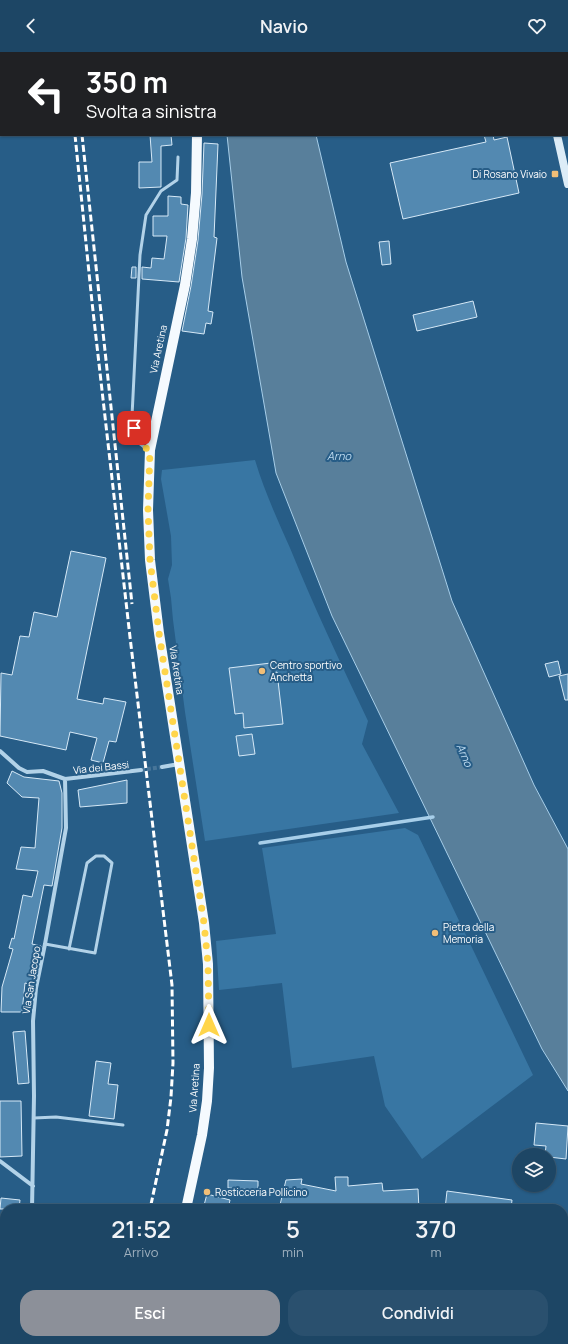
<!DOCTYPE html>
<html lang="it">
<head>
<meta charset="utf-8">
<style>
  body { margin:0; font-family:Manrope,sans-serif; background:#2a506e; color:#f1f3f6; height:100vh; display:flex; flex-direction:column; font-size:15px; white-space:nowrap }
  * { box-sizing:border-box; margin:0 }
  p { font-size:13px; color:#a0b1bf }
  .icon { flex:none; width:22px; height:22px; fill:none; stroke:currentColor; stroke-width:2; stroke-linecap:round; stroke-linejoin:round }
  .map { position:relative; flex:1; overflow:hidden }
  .sheet { position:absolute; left:0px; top:1152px; width:568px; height:140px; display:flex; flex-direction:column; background:#1d4665; border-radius:16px 16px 0 0; box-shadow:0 1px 3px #0004,0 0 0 1px #3b5e79 }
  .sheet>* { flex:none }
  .guide { position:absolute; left:0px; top:0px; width:568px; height:84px; box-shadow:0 1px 3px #0004,0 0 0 1px #3b5e79; background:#202124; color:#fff; overflow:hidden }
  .fabs { position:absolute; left:512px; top:1096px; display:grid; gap:8px }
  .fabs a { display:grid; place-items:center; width:44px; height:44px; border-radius:50%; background:#1d4665; box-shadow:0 1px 3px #0004,0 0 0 1px #3b5e79; font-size:20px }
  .pin { position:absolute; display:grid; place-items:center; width:34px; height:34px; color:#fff; margin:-17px; border-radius:8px; box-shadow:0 2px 6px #0006 }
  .me { position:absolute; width:44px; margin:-22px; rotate:0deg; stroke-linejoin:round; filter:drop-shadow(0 0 3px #0008) }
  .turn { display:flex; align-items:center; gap:14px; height:84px; padding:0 20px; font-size:18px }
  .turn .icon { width:52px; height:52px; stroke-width:2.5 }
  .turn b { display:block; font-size:28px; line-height:34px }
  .eta { display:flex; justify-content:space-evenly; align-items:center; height:68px; text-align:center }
  .eta b { font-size:24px; font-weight:600; line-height:28px }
  .action { display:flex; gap:8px; margin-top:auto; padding:8px 20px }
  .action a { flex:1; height:46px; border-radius:16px; background:#8c9099; color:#fff; font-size:16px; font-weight:600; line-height:46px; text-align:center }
  .action a+a { background:#2a506e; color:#f1f3f6 }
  header { display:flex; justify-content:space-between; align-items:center; height:52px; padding:0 20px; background:#1d4665; font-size:18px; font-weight:600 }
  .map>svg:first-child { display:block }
  .green { fill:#3876a3 }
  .water { fill:#587f9b; stroke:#a7cee9 }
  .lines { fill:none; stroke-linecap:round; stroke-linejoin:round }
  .stream { stroke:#a7cee9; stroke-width:3.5 }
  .building { fill:#5389b1; stroke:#d6e9f7 }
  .street-tunnel { stroke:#477599; stroke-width:4; stroke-dasharray:4 2; stroke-linecap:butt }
  .lane { stroke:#b2d2e8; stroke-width:3 }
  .street { stroke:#b2d2e8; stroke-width:4 }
  .secondary { stroke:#dcecf7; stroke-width:8 }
  .primary { stroke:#f5fafe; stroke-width:10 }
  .rail { stroke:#fff; stroke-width:3; stroke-dasharray:7 3; stroke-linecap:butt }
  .route { stroke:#ffd54a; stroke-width:7; stroke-dasharray:0 12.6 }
  .poi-dot { fill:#f1be77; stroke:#275d87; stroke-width:1.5 }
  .labels { text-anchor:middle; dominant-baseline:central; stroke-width:4; stroke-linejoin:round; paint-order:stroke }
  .poi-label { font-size:10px; fill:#fff; stroke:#275d87; text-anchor:start }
  .street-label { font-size:10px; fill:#fff; stroke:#275d87 }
  .water-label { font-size:11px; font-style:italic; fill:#bedbf0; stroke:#275d87 }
</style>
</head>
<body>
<header><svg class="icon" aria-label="back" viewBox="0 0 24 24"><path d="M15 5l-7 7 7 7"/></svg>Navio<svg class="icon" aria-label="heart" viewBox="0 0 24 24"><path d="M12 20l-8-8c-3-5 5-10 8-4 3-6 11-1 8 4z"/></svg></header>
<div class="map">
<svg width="568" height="1292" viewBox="0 0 568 1292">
  <rect width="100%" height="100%" fill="#275d87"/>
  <path class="green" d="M255,408C264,438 277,467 290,496C314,555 341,612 368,669L362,692L399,761L205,789L185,660L173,568L171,546L168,527L172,513L171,484L161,427L162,418Z
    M405,776L418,783L533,1023L422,1107L385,1054L374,1004L292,1016L282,931L219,938L216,889L276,882L262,796Z
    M563,1275L568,1276V1292H522V1287H563Z"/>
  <path class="water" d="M227,83H316L346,210L452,549L534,733L568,797V1039L542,997L332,564L276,421L242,225Z"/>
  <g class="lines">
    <path class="stream" d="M260,791L433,765"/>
  </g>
  <path class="building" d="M150,83H171L172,93L161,94V135L139,136V110H152Z
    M484,83H493L494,88L507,85L519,141L403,167L390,111L486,90Z
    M204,91L218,92L214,185L217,186L208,259L213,260L211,272L206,271L204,282L182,279L191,234L198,188L202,142Z
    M168,144L181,145V152L188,153L186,186L179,230L142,227V215L151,216L152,206L164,207L167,184H153V164H168Z
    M389,189L391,212L382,213L379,190Z
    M132,215H136V226H131Z
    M473,249L477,265L417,279L413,263Z
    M71,499L106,506L77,647L103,652L104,646L126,650L116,690L109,689L103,711L91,708L97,686L70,680L66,698L0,684L1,621L12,623L20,584L29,585L34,560L57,565Z
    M558,609L561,622L549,625L545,612Z
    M271,611L273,621L277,620L283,672L244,676L243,661L235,662L229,616Z
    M568,622V648H565L559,624Z
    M252,682L255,702L239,704L236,684Z
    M12,719L24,725L59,729L62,741V776L52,834L44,833L32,892L41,894L31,933L25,931L22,960H1L2,935L13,897L9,896L12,886L14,887L23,843L32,845L38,819L16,817L21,795L35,796L39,746L22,745L7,731Z
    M127,728V751L80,755L78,738Z
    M25,979L29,1031L18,1032L13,980Z
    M96,1009L111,1011L108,1032L118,1033L114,1067L89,1064Z
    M0,1049H21L22,1104L0,1105Z
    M536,1071L568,1074L566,1107L549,1105V1103H545L546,1094L534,1093Z
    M335,1125H348V1134L382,1131L383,1139L418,1137L419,1157H395V1156L373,1157H279L286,1128L302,1127L301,1132L336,1139Z
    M228,1128L258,1129V1138L228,1136Z
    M447,1139L512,1148L511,1157H445Z
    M207,1142L230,1148L228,1157H203Z
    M1,1146L20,1148L19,1157H0Z"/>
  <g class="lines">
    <path class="street-tunnel" d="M141,718L162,715"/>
    <path class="lane" d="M148,397C132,390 134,379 132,364L140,203L146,163L161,139L177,128L178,105
      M45,892L95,901L112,811L104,804H96L87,811L69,897
      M34,1066L56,1065L123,1073"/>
    <path class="street" d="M0,699L19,716L27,720L43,719L65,727L141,718
      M162,715L179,712
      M0,1109L33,1134
      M32,1153L36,1154L44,1157
      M32,1157L34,1044L33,969L36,936L45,892L66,776L65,727
      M563,1218H568
      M212,1287L214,1292
      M12,1292L13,1287
      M23,1292L41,1287
      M77,1292L79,1287
      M364,1292V1287
      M465,1292L466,1287"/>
    <path class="secondary" d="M540,0V1
      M557,83L568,132"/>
    <path class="primary" d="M181,0V1
      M186,1157L202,1083L207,1049L209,1016L208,912L204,871L159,581L150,508L148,458L150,398L185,233L192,187L196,141L197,83
      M137,1292L140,1287"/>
    <path class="rail" d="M67,0V1
      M73,0V1
      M75,83L92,250L130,585L172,933L173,1011L171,1045L167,1078L150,1157
      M82,83L132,552
      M108,1292L110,1287"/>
  </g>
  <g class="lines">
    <path class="route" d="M134,376C136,390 137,392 150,398L148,458L150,508L159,581L204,871L208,912L209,973"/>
  </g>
  <g class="poi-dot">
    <rect x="551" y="118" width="8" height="8" rx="2"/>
    <circle cx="262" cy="619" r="4"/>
    <circle cx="435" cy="881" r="4"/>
    <circle cx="207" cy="1140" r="4"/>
  </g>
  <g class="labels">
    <g class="poi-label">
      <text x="547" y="122" text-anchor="end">Di Rosano Vivaio</text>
      <text x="270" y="613">Centro sportivo<tspan x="270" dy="12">Anchetta</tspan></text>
      <text x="443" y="875">Pietra della<tspan x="443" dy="12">Memoria</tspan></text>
      <text x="215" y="1140">Rosticceria Pollicino</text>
    </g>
    <g class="street-label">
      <text transform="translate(158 297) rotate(-78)">Via Aretina</text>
      <text transform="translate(177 618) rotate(81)">Via Aretina</text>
      <text transform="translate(101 715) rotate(-6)">Via dei Bassi</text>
      <text transform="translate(31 928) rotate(-81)">Via San Jacopo</text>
      <text transform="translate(194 1036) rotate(-86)">Via Aretina</text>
    </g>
    <g class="water-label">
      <text x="339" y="403">Arno</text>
      <text transform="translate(465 703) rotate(67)">Arno</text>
    </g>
  </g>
</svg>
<div class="fabs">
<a><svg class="icon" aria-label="layers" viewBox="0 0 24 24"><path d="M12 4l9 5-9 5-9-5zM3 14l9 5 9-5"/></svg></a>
</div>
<div class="pin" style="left:134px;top:376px;background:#d93025"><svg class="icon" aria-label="arrive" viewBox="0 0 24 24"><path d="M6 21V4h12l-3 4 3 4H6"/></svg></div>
<svg class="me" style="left:209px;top:973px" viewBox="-20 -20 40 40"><path d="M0-17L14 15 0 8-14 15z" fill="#ffd54a" stroke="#fff" stroke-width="4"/></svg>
<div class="guide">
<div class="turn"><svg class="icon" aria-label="left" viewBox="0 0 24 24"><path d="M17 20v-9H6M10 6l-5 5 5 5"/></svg><div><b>350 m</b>Svolta a sinistra</div></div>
</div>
<section class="sheet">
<div class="eta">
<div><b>21:52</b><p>Arrivo</p></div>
<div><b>5</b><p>min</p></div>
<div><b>370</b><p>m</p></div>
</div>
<div class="action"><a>Esci</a><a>Condividi</a></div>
</section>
</div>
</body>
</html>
